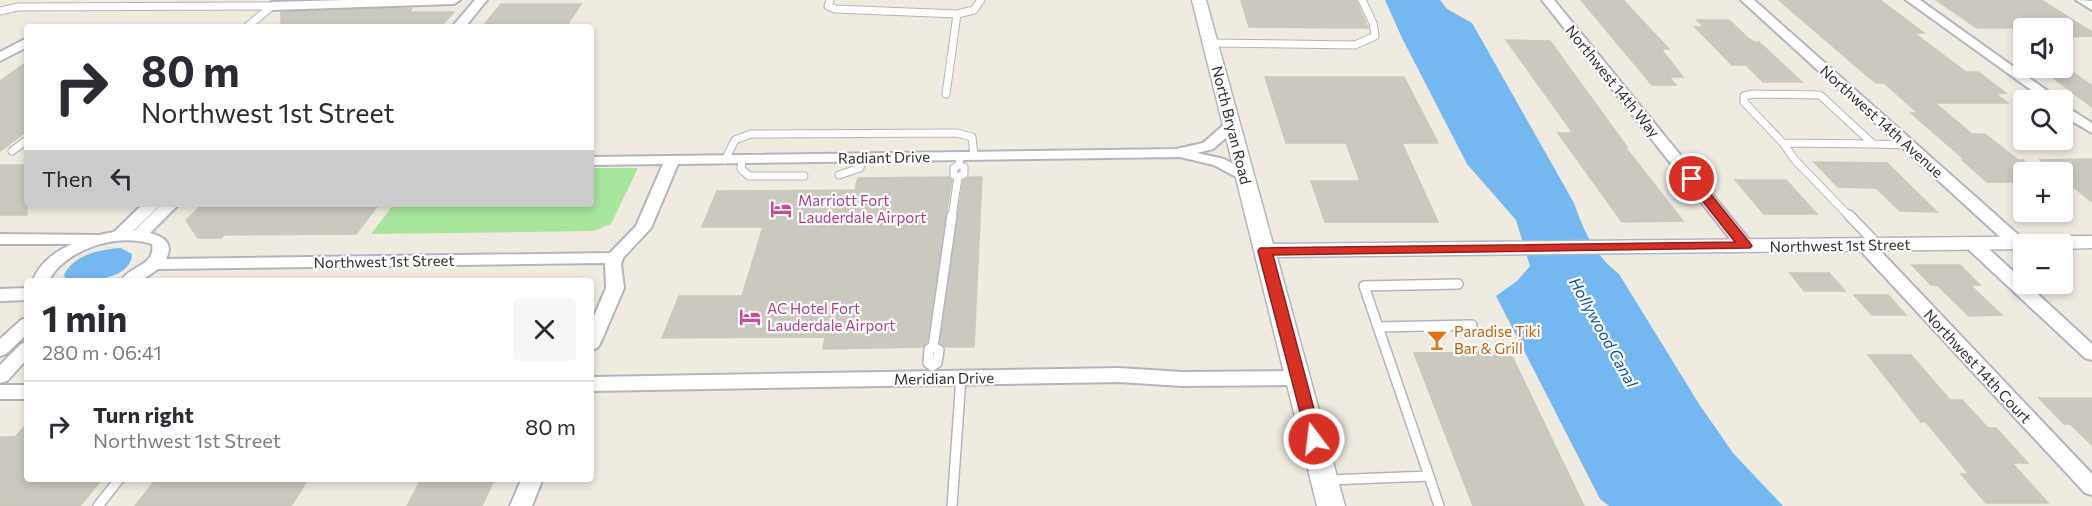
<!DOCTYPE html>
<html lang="en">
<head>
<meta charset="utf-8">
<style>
  body { margin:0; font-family:Commissioner,sans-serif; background:#f7f7f7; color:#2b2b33; height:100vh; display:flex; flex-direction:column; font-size:22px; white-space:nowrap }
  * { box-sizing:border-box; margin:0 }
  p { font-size:20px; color:#7c7c81 }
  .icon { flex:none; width:33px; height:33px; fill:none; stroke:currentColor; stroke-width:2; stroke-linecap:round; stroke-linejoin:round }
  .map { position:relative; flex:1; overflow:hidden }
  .sheet { position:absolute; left:24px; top:278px; width:570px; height:204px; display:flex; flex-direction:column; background:#fff; border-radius:6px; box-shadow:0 3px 9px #0003 }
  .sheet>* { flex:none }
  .banner { position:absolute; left:24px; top:24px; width:570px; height:183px; border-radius:6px; box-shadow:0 3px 9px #0003; background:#fff; color:#2b2b33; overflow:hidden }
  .tools { position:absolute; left:2013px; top:18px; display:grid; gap:12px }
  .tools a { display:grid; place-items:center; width:60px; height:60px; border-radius:6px; background:#fff; box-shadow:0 3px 9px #0003; font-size:30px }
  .pin { position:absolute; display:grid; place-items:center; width:51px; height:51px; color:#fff; margin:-26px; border:3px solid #fff; border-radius:50%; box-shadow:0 2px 6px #0007 }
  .me { position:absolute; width:66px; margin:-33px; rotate:345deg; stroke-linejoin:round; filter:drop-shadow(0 0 4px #0008) }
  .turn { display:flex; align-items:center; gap:21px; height:126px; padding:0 18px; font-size:27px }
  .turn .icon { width:78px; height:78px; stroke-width:2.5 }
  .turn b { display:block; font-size:42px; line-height:51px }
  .then { display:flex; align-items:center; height:57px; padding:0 18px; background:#0003; gap:12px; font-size:22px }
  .round { display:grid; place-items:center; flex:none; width:63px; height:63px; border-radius:6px; background:#f7f7f7 }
  .headline { display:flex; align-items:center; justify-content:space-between; height:102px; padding:0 18px }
  h1 { font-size:36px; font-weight:700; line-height:45px }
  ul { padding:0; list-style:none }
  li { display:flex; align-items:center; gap:18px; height:90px; padding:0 18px; border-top:2px solid #e1e1e2 }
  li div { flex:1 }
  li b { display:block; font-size:22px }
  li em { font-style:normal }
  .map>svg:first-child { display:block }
  .green { fill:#a8e59d }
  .water { fill:#74b7f1 }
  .building { fill:#cbc9bf; stroke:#cbc8ba; stroke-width:1.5 }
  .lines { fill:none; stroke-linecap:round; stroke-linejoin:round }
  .service-far1-casing { stroke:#b4b4c1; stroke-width:9 }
  .service-casing { stroke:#b4b4c1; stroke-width:12 }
  .minor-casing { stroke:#b4b4c1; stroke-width:4 }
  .tertiary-casing { stroke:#b4b4c1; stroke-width:3 }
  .service-far1 { stroke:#fff; stroke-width:7 }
  .service { stroke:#fff; stroke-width:9 }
  .minor { fill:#fff; fill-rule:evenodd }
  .tertiary { fill:#fff; fill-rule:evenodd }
  .route { fill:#d93025; stroke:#8d1f18; stroke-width:1.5 }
  .labels { text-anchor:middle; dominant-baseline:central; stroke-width:4.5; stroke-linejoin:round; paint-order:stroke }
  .street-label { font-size:15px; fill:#2e2e2e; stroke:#fff }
  .hotel-label { font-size:15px; fill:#b23c85; stroke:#fff; text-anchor:start }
  .food-label { font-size:15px; fill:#c56008; stroke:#fff; text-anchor:start }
  .water-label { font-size:16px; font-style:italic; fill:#0c52a3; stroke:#fff }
</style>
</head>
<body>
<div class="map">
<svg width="2092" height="506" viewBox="0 0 2092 506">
  <rect width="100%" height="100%" fill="#efebe1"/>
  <path class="green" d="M591,168H638L611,224L594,231L371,234L394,204H591Z"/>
  <path class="water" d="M1385,0H1440L1447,9L1472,23L1574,203C1584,232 1595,256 1619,274L1699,404L1733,453L1783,506H1609L1600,499L1496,296L1517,281L1530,266L1516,220L1467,164L1402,38Z
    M121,248L132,254C132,280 84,283 66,280L64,275C73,255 101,249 121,248Z"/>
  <path class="building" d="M1241,0H1356L1368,28L1249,27Z
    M1581,0H1623L1669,49H1661L1683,77H1669L1676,85H1652Z
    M1779,0H1880L1924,33H1914L1966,72H1978L2006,93L1996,94L2008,103H1935L1972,134H1985L2018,160H2024V182H1987L1962,160H1965L1911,113H1918L1884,83H1876L1865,74Z
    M1936,0H2041L2092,32V36L2071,37L2062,31V28H1977Z
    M501,4H581L566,27H482Z
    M400,8H412L409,12H454L440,27H281V12Z
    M1697,20H1729L1747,37L1754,42H1759L1802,82H1763L1746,65H1732L1695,27H1704Z
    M1506,40L1550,41L1627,147H1625L1683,221L1622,222L1558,133H1573Z
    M27,62V131L0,151V81Z
    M2040,68H2067L2092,86V107Z
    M1265,77H1404L1438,143H1402L1438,222H1325L1311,181H1360L1346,143H1286Z
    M2092,159V202L2062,178V172H2055L2040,160Z
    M1814,162L1887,163L1937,212L1900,211L1876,188L1838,187Z
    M0,165H27V215H0Z
    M949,177L952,180L947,210L927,343L923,347L823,349L825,337L662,338L679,296H742L763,227H702L717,191L855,190L858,178Z
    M969,177H982L974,347H945L940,343L958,213L963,181Z
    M1735,180H1786L1817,214H1764Z
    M203,204H379L356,234L224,235L221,238H198L186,220Z
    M1912,265H1960L1980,285H1970L2002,315L1969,316L1937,285H1931Z
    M1790,273H1829L1845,291H1804Z
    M1854,295H1888L1906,315H1872Z
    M1510,352L1584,506H1473L1414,353Z
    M1868,355H1911L1950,400H1962L1988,428H1996L2028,463H2012L2048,503H1986L1961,474H1969L1926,422H1921Z
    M2039,398H2092V445L2070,424H2064Z
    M27,424V478H103L80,506H0V437H15Z
    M157,478H309L291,506H135Z
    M422,478H495L482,506H407Z"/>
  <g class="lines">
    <defs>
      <path id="service-far1" d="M830,0L828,6L835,9L957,14L974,10L981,0
        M0,11L18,7L272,6
        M247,27L272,6
        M1211,43L1355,45L1375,36L1373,23L1362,0
        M946,94L957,14
        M1753,94L1820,95L1873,144L1783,143L1744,102V96Z
        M1783,143L1795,160L1850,217
        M1873,144L1909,145
        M12,151L27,140
        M742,159L741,169L749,176H804
        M725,160L735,140L751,134L957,133L972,137L974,156
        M839,175L860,168L864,157
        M958,177L954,175V168L959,165L960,157
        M952,217L958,177L964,174V167"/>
      <path id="service" d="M1849,215L1877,244
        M1378,327L1472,325
        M932,366L928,363L929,349L933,347L952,215
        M932,366L937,363L939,350L933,347
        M1429,476L1439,506
        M1328,480L1429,476L1364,286L1458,284
        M98,506L120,478
        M952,506L961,377"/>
      <path id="minor" d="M346,0H460L454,4L272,10L266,6L272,2Z
        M475,0H487L465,27H452Z
        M1542,0H1554L1751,242L1753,246L1751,250H1739Z
        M1741,0H1754L2023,239L2025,243L2023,247H2011Z
        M1906,0H1920L2060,100H2045Z
        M2076,0L2092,1V10Z
        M27,38V47L0,61V52Z
        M2062,104L2092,123V133L2062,115Z
        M1232,121L1239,125L1237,128L1213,149L1197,153L1224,159L1250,173L1253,176L1250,179H1240L1214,165L1180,157L678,164L651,228L623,258L621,264L624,288L600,344L597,348L591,350V323L606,288L605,263L158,269L142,280H122C129,266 156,266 152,244C118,232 66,249 49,280H33C40,263 54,252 72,244H0V234L99,235L114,232L143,204H160L158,207L133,231H134L162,204H179L150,233C164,237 174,243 166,259L610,253L636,226L663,164L591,165V157L1176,149L1203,143L1227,122Z
        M1972,238L1978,239L2092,344V360L2085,358L1966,247L1964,243L1966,239Z
        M1864,239L1870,240L2092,474V495L2085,493L1858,248L1856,244Z
        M27,288V300L0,301V289Z
        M27,318V334L6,354L0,356V339L21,320Z
        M27,342V359L7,381L0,383V365L21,344Z
        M1119,368L1182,372L1298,371L1305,373L1307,378L1305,383L1298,385L1182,386L1119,382L591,391V377Z
        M0,385H27V399H0Z
        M522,478H543L532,506H510Z"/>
      <path id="tertiary" d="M1192,0H1206L1273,244L2092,236V248L2062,249V244H2024V249L1277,257L1345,506H1317Z"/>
    </defs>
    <use href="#service-far1" class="service-far1-casing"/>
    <use href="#service" class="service-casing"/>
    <use href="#minor" class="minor-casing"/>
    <use href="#tertiary" class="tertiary-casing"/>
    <use href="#service-far1" class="service-far1"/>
    <use href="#service" class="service"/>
    <use href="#minor" class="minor"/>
    <use href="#tertiary" class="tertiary"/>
  </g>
  <path class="route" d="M1692,175L1696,176L1750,243L1752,246L1750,248L1273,255L1322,439L1319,443L1314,445L1308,443L1258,251L1260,248L1735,242L1685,179Z"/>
  <defs>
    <symbol id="hotel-bare" viewBox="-9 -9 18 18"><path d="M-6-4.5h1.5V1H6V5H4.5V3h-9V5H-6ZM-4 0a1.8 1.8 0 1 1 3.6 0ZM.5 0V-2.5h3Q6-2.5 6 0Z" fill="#d1479c" stroke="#fff" stroke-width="2.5" paint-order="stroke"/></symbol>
    <symbol id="bar-bare" viewBox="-9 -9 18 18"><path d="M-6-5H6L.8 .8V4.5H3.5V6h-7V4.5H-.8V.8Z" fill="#e8710a" stroke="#fff" stroke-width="2.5" paint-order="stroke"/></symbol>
  </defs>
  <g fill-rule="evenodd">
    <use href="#hotel-bare" x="766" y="194" width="30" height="30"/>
    <use href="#hotel-bare" x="735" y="302" width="30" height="30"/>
    <use href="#bar-bare" x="1422" y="325" width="30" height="30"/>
  </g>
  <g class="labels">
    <g class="street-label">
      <text transform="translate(1613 81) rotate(51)">Northwest 14th Way</text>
      <text transform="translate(1882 121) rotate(42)">Northwest 14th Avenue</text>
      <text transform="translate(1232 125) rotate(76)">North Bryan Road</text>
      <text transform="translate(884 157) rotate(-1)">Radiant Drive</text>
      <text transform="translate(1840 245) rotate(-1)">Northwest 1st Street</text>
      <text transform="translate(384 261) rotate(-1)">Northwest 1st Street</text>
      <text transform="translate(1978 366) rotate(47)">Northwest 14th Court</text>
      <text transform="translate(944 378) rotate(-1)">Meridian Drive</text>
    </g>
    <g class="hotel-label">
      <text x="798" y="200">Marriott Fort<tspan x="798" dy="17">Lauderdale Airport</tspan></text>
      <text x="767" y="308">AC Hotel Fort<tspan x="767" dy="17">Lauderdale Airport</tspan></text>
    </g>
    <g class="food-label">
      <text x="1454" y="331">Paradise Tiki<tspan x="1454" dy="17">Bar &amp; Grill</tspan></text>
    </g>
    <g class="water-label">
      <text transform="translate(1604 332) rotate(61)">Hollywood Canal</text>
    </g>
  </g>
</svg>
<div class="tools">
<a><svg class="icon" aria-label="sound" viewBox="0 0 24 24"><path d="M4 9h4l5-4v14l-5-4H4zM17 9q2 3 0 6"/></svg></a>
<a><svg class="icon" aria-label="search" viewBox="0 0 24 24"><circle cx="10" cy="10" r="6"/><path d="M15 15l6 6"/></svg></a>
<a>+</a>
<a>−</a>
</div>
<div class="pin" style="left:1692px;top:179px;background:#d93025"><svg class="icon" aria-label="arrive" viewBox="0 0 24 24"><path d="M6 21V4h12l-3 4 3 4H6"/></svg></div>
<svg class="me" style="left:1314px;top:439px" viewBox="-20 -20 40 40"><circle r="17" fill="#d93025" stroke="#fff" stroke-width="3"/><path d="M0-11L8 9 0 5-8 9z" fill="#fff"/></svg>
<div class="banner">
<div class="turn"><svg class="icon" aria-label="right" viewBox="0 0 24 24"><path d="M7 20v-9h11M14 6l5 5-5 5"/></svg><div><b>80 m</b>Northwest 1st Street</div></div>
<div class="then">Then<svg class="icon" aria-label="left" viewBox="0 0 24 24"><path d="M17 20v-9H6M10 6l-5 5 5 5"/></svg></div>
</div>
<section class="sheet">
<div class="headline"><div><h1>1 min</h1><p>280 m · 06:41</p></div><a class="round"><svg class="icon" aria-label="close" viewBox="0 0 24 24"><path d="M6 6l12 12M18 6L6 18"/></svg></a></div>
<ul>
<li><svg class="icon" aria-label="right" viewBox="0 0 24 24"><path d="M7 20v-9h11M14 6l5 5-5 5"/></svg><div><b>Turn right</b><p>Northwest 1st Street</p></div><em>80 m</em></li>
</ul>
</section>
</div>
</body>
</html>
